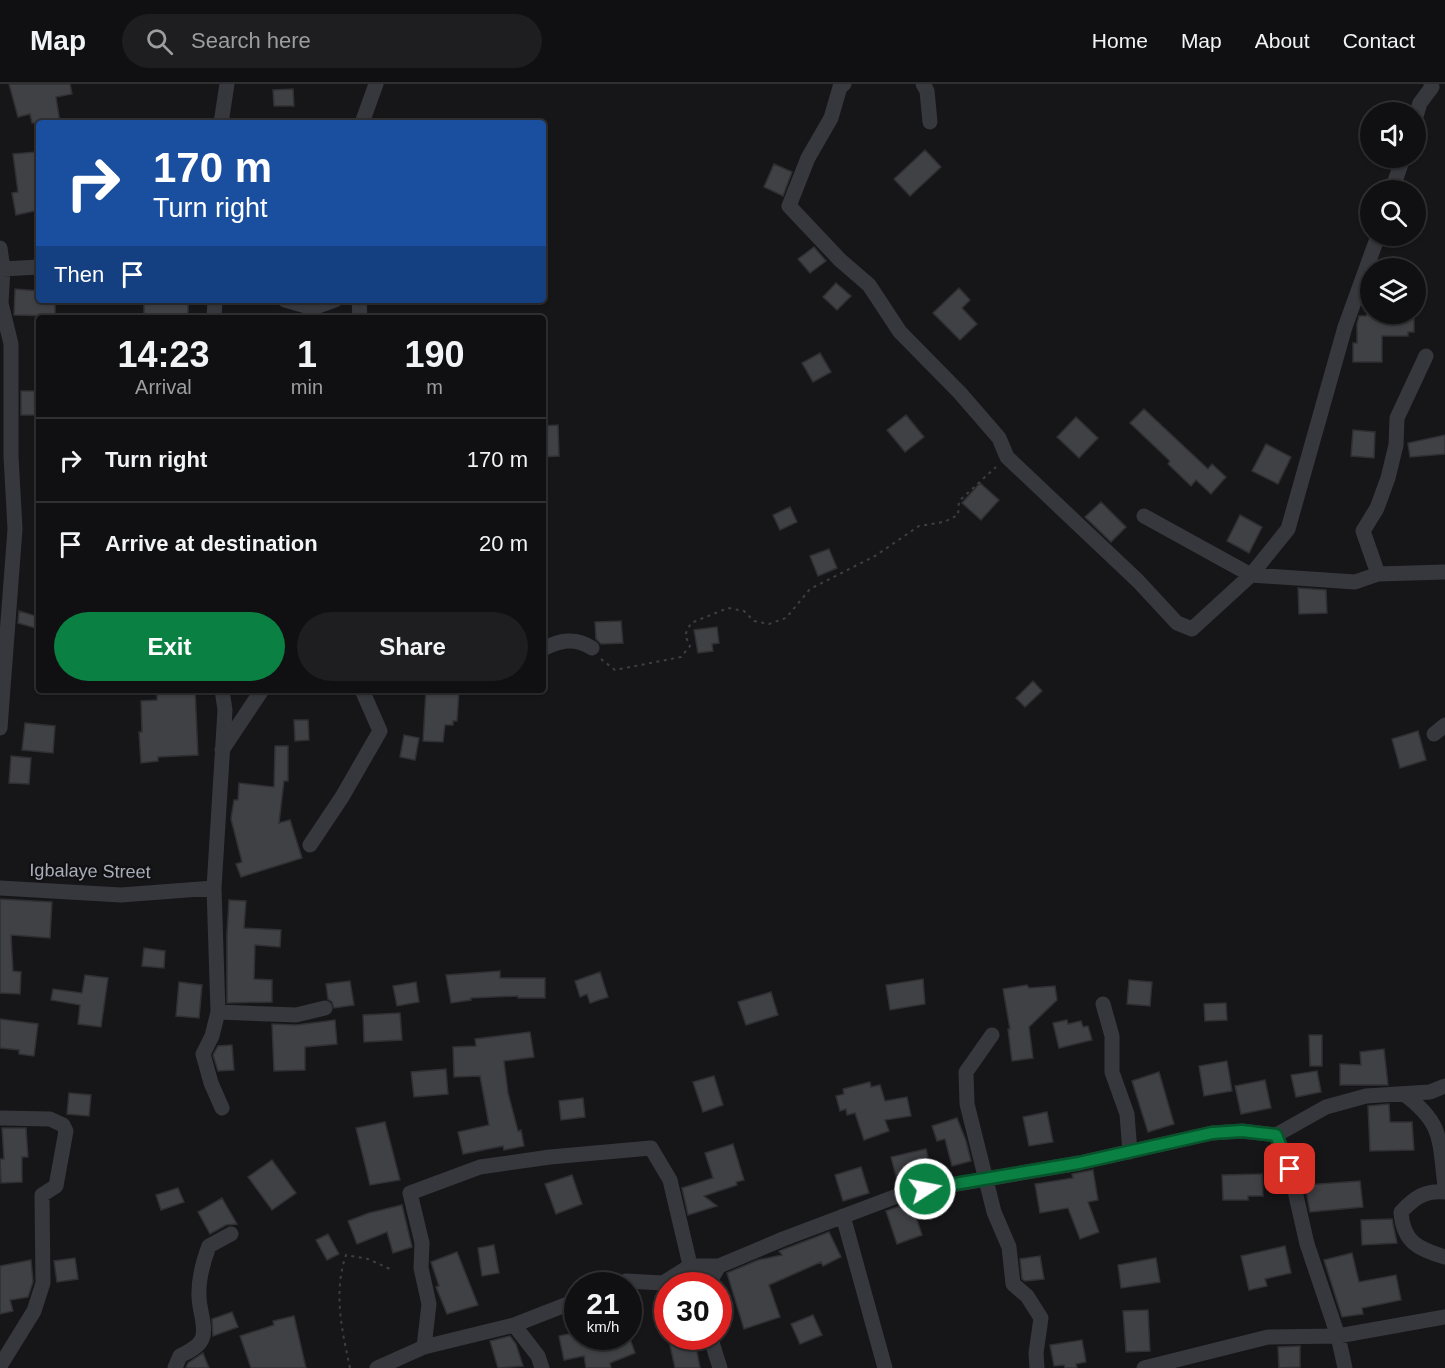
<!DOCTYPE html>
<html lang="en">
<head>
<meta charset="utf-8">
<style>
  body { margin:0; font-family:Arial,sans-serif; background:#1e1e20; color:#f1f3f6; height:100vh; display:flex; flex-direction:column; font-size:22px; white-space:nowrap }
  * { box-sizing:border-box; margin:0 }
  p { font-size:20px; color:#9c9d9f }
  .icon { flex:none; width:33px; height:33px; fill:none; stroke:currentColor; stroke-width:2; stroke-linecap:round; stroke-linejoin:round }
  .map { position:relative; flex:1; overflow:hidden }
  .panel { position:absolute; left:36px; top:231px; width:510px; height:378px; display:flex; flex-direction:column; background:#101012; border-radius:6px; box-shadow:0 2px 4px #0004,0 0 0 2px #303032 }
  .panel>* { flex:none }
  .guide { position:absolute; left:36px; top:36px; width:510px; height:183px; border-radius:6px; box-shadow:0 2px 4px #0004,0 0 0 2px #303032; background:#1a4fa0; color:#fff; overflow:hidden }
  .buttons { position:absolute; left:1360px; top:18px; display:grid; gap:12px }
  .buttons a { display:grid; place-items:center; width:66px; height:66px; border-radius:50%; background:#101012; box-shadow:0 2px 4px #0004,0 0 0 2px #303032; font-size:30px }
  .speed { position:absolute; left:564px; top:1188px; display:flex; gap:12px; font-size:30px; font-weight:700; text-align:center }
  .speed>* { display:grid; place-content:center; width:78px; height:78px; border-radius:50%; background:#101012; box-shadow:0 2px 4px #0004,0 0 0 2px #303032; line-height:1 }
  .speed small { font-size:15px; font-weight:400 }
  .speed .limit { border:9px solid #d22; background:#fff; color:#111 }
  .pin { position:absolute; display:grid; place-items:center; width:51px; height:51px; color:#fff; margin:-26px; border-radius:12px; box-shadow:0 3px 9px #0006 }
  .me { position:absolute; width:66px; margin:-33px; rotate:79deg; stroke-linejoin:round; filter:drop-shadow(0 0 4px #0008) }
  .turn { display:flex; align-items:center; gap:21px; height:126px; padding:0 18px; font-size:27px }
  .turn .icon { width:78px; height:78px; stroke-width:2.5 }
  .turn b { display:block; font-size:42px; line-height:51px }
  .then { display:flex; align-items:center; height:57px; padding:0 18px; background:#0003; gap:12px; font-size:22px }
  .eta { display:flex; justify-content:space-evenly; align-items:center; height:102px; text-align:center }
  .eta b { font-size:36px; font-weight:800; line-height:42px }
  .primary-button { display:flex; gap:12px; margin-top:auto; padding:12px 18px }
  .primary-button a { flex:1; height:69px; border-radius:36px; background:#0b8043; color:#fff; font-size:24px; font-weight:800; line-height:69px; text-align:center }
  .primary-button a+a { background:#1e1e20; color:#f1f3f6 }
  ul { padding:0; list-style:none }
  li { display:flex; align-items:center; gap:18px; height:84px; padding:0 18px; border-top:2px solid #303032 }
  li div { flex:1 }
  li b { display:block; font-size:22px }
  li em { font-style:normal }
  header { display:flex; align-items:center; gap:36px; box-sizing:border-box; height:84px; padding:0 30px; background:#101012; border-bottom:2px solid #303032 }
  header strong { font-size:28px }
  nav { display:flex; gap:33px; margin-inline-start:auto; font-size:21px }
  .search { width:420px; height:54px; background:#1e1e20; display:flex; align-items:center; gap:15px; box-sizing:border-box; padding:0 21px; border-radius:33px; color:#9c9d9f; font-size:22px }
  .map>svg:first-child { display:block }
  .building { fill:#404145; stroke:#303034; stroke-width:1.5 }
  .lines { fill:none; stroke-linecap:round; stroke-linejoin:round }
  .path { stroke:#3d3f44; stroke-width:2; stroke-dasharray:3 4.5; stroke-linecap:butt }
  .street { stroke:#37383d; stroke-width:15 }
  .route-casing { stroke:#07532c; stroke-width:15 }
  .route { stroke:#0b8043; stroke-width:10 }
  .labels { text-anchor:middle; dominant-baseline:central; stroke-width:4.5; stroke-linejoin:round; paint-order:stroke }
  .street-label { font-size:18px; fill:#a8adb8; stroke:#111113 }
</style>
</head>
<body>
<header>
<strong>Map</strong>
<div class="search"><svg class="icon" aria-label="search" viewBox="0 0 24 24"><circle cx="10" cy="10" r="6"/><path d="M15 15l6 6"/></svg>Search here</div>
<nav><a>Home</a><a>Map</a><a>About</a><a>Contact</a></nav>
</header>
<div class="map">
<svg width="1445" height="1284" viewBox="0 0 1445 1284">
  <rect width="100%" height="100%" fill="#161618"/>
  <path class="building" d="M9,0H70L72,10L56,13L60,39H32L30,30L18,33Z
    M293,5L294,22H274L273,6Z
    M925,66L941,83L910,112L894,95Z
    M36,68L39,126L16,131L12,109L18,108L13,70Z
    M774,80L792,88L783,112L764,103Z
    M814,163L826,177L810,189L798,175Z
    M836,199L851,212L837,226L823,213Z
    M959,204L970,216L962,224L977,240L960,256L933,229Z
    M15,205L39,207V216H55V232L14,231Z
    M144,216L188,218V234H144Z
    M1367,230H1414V248H1408V252H1382V278H1353V259H1357V240L1359,232H1366Z
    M820,269L831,288L813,298L802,279Z
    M21,307H39V331H21Z
    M1144,325L1208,385L1212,380L1226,393L1211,410L1196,396L1191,402L1168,380L1170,377L1130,339Z
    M906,331L924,353L905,368L887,346Z
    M1076,333L1098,354L1079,374L1057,353Z
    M558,341L559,372L543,373V342Z
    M1353,346L1375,348L1374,374L1351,372Z
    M1445,351V370L1410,373L1408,359Z
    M1266,360L1291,373L1278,400L1252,387Z
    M980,399L999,416L981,436L962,419Z
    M1101,418L1126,443L1111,458L1085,433Z
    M790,423L797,438L780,446L773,431Z
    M1240,431L1262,443L1249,469L1227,457Z
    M829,465L837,484L818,492L810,472Z
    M1298,504L1326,506L1327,529L1299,530Z
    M19,527L39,533V545L18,539Z
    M621,537L623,559L601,560L596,555L595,538Z
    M717,543L719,559L712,560L713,567L698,569L694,546Z
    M1033,597L1042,607L1025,623L1016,614Z
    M172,606H195L198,671L158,673V677L141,679L139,648H142L141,617L157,616V609H172Z
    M426,606H459L457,637H453V641H445L443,658L423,657Z
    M294,636H308L309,656L295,657Z
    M25,639L55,642L53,669L22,666Z
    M1418,647L1426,676L1400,684L1392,655Z
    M404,651L419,654L415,676L400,673Z
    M275,662H288V697H284L279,739L290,736L302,774L241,793L236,780L242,778L231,735L234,716H238L239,699L274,703Z
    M11,672L31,674L29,700L9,699Z
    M0,815L52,818L50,854L11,851L13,887L21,888L20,910L0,909Z
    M229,816L246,817L244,844L281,846L280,863L255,861L254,895L272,896V918L227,919V850Z
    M144,864L165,867L164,884L142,882Z
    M500,887V894H545V914H518V912L471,914V916L451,919L446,891Z
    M600,888L608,913L590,919L587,910L580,913L575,897Z
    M85,891L108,894L101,943L78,940L80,921L51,916L53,905L82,909Z
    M923,895L925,920L890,926L886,901Z
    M1129,896L1152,898L1150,922L1127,920Z
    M350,897L354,921L334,924L332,918L328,915L326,900Z
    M179,898L202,901L199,934L176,932Z
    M416,898L419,918L397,922L393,902Z
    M1027,901L1029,904L1055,902L1057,916L1029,943L1033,974L1012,977L1008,945H1010L1003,905Z
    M771,908L778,931L746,941L738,918Z
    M1226,919L1227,936L1205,937L1204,920Z
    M400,929L402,956L364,958L363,931Z
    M0,935L38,940L34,972L19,970V966L0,964Z
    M335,936L337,960L305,963V986L274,987L272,940L296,941Z
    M1067,936L1068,940L1081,937L1083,943L1088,942L1092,956L1059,964L1053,939Z
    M530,948L534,973L504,977L508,1009L518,1047L521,1046L524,1062L504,1066L503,1062L463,1070L458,1048L489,1041L480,992L454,993L453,963L476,962L475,955Z
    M1309,951H1322V982H1310Z
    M232,961L234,986L218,987L213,971L218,962Z
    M1384,965L1388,1001H1340V980L1361,981L1360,968Z
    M1227,977L1232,1007L1204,1012L1199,982Z
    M446,985L448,1010L414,1013L411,988Z
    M1317,987L1321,1008L1296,1013L1291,991Z
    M1159,988L1174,1040L1148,1048L1132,997Z
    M714,992L723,1021L703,1028L693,998Z
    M1265,996L1271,1024L1241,1030L1235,1002Z
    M870,998L871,1003L880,1001L885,1017L907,1013L911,1032L885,1036L889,1047L864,1056L855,1029L847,1031L846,1025L840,1027L836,1012L844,1010L843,1005Z
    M69,1009L91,1011L89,1032L67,1030Z
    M583,1014L585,1033L561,1036L559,1017Z
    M1389,1020L1390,1038H1412L1414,1066L1370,1067L1368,1022Z
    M1047,1028L1053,1058L1029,1062L1023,1033Z
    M957,1034L966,1057L971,1077L952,1082L945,1055L937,1057L932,1042Z
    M385,1038L400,1096L370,1101L356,1044Z
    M2,1044H26L28,1073H22V1098L1,1099L0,1075H4Z
    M733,1060L744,1096L736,1098L737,1101L704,1112L717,1122L688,1131L682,1104L713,1094L705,1069Z
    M926,1065L932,1092L898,1100L891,1073Z
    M272,1076L296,1109L272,1126L248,1093Z
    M861,1083L869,1109L843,1117L835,1091Z
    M1093,1086L1098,1116L1088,1118L1099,1148L1080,1155L1068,1124L1040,1129L1035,1100L1073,1094L1072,1090Z
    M1262,1090L1263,1112H1248V1116H1223L1222,1091Z
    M572,1091L582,1120L556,1130L545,1100Z
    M1360,1097L1363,1123L1310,1128L1305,1101Z
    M178,1104L184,1118L161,1126L156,1111Z
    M222,1114L237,1140L226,1141L210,1150L198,1128Z
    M911,1118L922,1151L897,1160L886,1127Z
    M402,1121L412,1163L393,1169L387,1148L357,1160L348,1137L369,1129Z
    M1392,1135L1397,1159L1362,1161L1361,1136Z
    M829,1148L841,1173L823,1182L821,1178L769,1201L780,1233L744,1245L727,1189L758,1176L782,1171L779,1167Z
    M328,1150L339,1170L327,1176L316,1156Z
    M494,1161L499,1189L482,1192L478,1164Z
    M1285,1162L1291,1189L1265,1195L1267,1202L1249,1206L1241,1172Z
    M457,1168L478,1221L447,1230L436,1203L439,1202L431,1178Z
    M1352,1169L1359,1198L1396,1191L1401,1216L1362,1224L1363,1230L1342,1233L1324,1176Z
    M1040,1172L1044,1195L1025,1197L1022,1195L1020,1175Z
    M75,1174L78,1195L57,1198L54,1177Z
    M1156,1174L1160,1198L1121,1204L1118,1181Z
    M31,1176L33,1198L28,1213L10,1216L13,1227L0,1230V1182Z
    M1148,1226L1150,1267L1126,1268L1123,1227Z
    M232,1228L238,1243L213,1252L212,1235Z
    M813,1231L822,1251L800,1260L791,1240Z
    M294,1232L306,1284H251L240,1252L274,1241L273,1237Z
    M578,1248V1252H629L635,1269L610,1279L611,1284H586L584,1272L564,1276L559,1252Z
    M510,1252L516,1260L523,1282L498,1284L490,1257Z
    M668,1252H694L700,1284H675Z
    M1082,1256L1086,1278L1076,1280L1077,1284H1065L1064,1281L1054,1282L1050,1261Z
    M1300,1262V1283L1279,1284L1278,1263Z
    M203,1269L209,1284H186L188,1279Z"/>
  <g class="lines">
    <path class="path" d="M601,575L615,586L681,573L690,562L685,551L691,539L728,524L744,527L754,537L769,540L786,534L810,505L875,472L919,442L944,438L958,431L959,417L996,383
      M350,1284C342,1246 333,1209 346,1171L368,1175L390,1185"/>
    <path class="street" d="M844,0L840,3L831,34L808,74L789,122L840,176L869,201L900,248L960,309L999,354L1007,373L1138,497L1177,539L1192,545L1251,491L1355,498L1378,490L1445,488
      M923,0L927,7L930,38
      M1416,32L1420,19L1432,3L1431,0
      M221,39L227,0
      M362,39L376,0
      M1392,106L1403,74
      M0,164L3,185L1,219L11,260V372L15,445L0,644
      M3,185L39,183
      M285,216L313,224L335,216
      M359,216L360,234
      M214,234L215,216
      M1144,432L1251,491L1288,445L1345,243L1378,152
      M1378,490L1363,447L1377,424L1388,394L1396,361L1397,334L1426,272
      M543,565C560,556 575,553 592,564
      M1434,650L1445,641
      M222,666L262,606
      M310,761L342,713L380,647L362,606
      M0,804L121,811L214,804
      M1103,920L1112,952V988L1127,1030L1130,1068
      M218,928L296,931L325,924
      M992,951L966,988L967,1020L994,1128L1009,1163L1013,1200L1027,1212L1041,1234L1036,1269L1037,1284
      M1404,1010C1444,1040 1439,1056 1445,1102
      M222,1024L211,999L203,970L212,952L218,928L214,804L225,626L222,606
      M0,1034L50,1035L63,1041L66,1047L56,1102L42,1111L43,1199L34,1227L0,1282
      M1276,1051L1290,1085L1307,1160L1338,1252L1345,1284
      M1445,1108C1425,1106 1414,1114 1401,1128C1403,1158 1418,1165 1445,1173
      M843,1132L885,1284
      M616,1202L626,1197L663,1199L690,1182H719L783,1155L905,1109L1079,1079L1212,1049L1242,1047L1276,1051L1326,1023L1366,1012L1430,1008L1445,1002
      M707,1202L719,1182
      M514,1241L538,1272L542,1284
      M710,1252L720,1284
      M424,1263L429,1220L421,1184L422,1159L410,1109L480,1083L550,1073L651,1064L670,1096L695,1202
      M175,1284L180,1272C187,1268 198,1264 202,1255C207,1244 199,1225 199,1213C198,1195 203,1178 209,1162L231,1150
      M377,1284L424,1263L514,1241L578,1216
      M1144,1284L1268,1253L1338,1252L1445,1233"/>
  </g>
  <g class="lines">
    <defs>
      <path id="route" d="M925,1105L1079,1079L1212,1049L1242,1047L1276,1051L1290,1085"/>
    </defs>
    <use href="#route" class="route-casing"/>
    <use href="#route" class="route"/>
  </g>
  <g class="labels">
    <g class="street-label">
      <text transform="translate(90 787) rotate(1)">Igbalaye Street</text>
    </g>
  </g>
</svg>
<div class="buttons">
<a><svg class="icon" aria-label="sound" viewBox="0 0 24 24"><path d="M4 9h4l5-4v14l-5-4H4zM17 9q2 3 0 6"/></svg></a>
<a><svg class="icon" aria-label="search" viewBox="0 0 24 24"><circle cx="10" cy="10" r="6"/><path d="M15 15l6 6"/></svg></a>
<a><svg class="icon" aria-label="layers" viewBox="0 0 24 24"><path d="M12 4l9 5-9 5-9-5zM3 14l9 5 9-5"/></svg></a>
</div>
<div class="speed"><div>21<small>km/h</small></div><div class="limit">30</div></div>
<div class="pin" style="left:1290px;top:1085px;background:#d93025"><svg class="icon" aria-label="arrive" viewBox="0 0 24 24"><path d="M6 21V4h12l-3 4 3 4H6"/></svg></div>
<svg class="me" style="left:925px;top:1105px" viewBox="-20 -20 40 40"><circle r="17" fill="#0b8043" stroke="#fff" stroke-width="3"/><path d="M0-11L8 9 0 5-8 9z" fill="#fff"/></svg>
<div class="guide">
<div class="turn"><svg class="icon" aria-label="right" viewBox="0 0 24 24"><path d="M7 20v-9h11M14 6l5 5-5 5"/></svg><div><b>170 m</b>Turn right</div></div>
<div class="then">Then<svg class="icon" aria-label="arrive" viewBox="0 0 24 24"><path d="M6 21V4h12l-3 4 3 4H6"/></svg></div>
</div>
<section class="panel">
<div class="eta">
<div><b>14:23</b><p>Arrival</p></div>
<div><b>1</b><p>min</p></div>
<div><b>190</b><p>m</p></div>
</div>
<ul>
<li><svg class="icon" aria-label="right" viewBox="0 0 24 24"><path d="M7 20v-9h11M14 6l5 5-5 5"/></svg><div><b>Turn right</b></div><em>170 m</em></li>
<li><svg class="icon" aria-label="arrive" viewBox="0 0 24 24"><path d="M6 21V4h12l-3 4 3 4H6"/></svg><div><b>Arrive at destination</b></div><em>20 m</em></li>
</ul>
<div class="primary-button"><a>Exit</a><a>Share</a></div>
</section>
</div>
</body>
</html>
